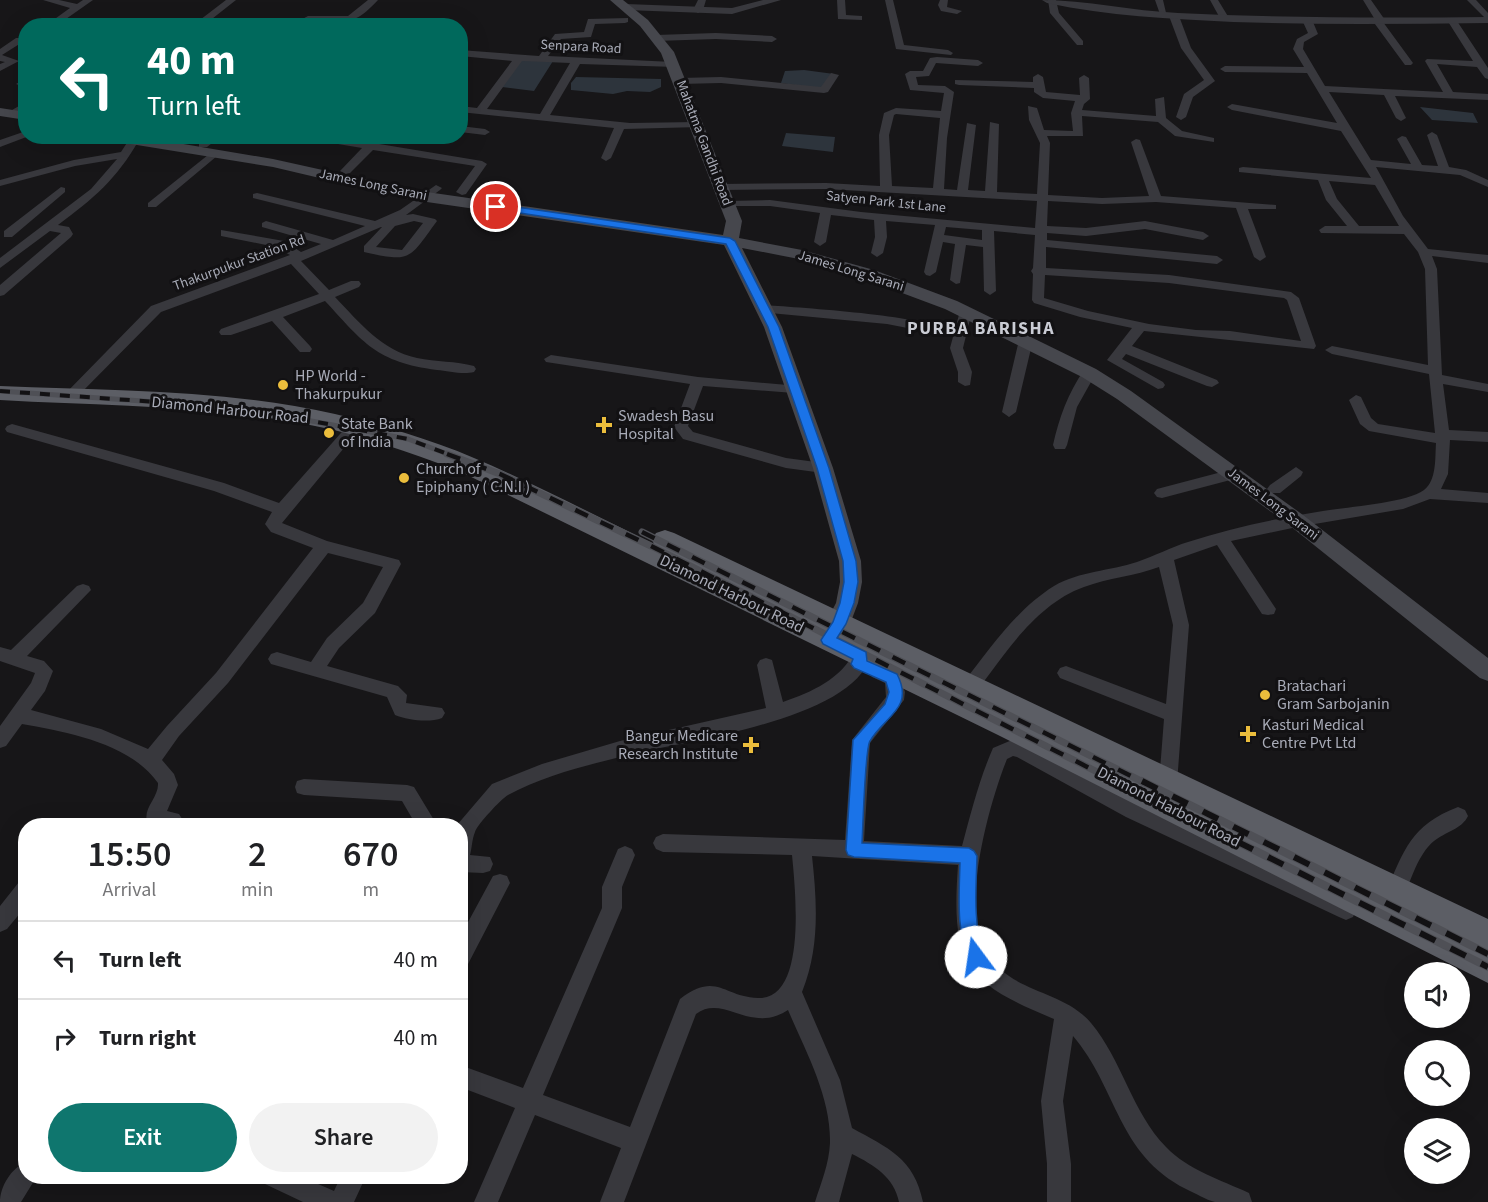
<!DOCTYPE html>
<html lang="en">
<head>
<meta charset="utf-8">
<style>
  body { margin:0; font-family:"Source Sans 3",sans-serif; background:#f2f2f2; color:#202124; height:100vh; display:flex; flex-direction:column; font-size:22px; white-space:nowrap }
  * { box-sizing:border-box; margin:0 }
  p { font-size:20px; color:#757577 }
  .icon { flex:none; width:33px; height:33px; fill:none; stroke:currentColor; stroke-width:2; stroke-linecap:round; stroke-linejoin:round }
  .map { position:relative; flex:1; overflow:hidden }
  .side { position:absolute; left:18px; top:818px; width:450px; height:366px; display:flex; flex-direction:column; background:#fff; border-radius:24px; box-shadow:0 6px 24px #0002 }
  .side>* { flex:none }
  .top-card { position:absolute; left:18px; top:18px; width:450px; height:126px; border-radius:24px; box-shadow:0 6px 24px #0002; background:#00695c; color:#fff; overflow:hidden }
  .buttons { position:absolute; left:1404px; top:962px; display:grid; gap:12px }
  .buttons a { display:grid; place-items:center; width:66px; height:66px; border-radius:50%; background:#fff; box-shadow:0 6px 24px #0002; font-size:30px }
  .pin { position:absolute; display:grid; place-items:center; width:51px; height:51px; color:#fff; margin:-26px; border:3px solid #fff; border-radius:50%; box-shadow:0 2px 6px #0007 }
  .me { position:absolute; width:66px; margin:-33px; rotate:346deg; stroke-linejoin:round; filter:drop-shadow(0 0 4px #0008) }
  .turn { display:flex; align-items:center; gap:21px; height:126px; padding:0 30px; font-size:27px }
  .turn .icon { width:78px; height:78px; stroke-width:2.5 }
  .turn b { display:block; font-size:42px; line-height:51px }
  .eta { display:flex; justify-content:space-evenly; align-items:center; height:102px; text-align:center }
  .eta b { font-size:36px; font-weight:600; line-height:42px }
  .cta { display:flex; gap:12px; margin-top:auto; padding:12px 30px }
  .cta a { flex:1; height:69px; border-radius:36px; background:#0f766e; color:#fff; font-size:24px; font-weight:600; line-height:69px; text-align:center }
  .cta a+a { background:#f2f2f2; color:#202124 }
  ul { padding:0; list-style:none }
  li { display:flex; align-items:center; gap:18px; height:78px; padding:0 30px; border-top:2px solid #e0e0e0 }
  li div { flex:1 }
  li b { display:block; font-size:22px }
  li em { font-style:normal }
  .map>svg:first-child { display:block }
  .water { fill:#2d343c }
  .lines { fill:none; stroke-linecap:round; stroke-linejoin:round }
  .minor { fill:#38383d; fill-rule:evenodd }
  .tertiary { fill:#38383d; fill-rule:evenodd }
  .secondary { fill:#46474d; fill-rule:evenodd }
  .trunk { fill:#5c5e65; fill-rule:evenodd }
  .rail-far2-casing { stroke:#4f5056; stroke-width:5 }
  .rail-far1-casing { stroke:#4f5056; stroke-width:7 }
  .rail-casing { stroke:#4f5056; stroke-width:8 }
  .rail-far2 { stroke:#121113; stroke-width:4; stroke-dasharray:10; stroke-linecap:butt }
  .rail-far1 { stroke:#121113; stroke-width:4.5; stroke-dasharray:14; stroke-linecap:butt }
  .rail { stroke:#121113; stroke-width:6; stroke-dasharray:17; stroke-linecap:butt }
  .route { fill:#1a73e8; stroke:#114b97; stroke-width:1.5 }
  .poi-dot { fill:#ebbd3c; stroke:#121113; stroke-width:2 }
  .labels { text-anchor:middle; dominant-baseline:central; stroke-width:6; stroke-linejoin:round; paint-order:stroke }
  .far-street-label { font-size:14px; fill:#a9acb8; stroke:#121113 }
  .poi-label { font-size:16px; fill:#a9acb8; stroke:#121113; text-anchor:start }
  .street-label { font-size:16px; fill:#a9acb8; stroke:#121113 }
  .far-district-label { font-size:18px; font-weight:bold; letter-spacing:1.5px; fill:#caccd4; stroke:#121113 }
</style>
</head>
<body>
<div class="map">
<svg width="1488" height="1202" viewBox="0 0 1488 1202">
  <rect width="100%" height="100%" fill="#171618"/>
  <path class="water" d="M525,59L553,61L534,91L502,87L518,62Z
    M804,70L834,74L823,89L781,83L785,71Z
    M576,77L661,79V87L650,92L627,91L613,94L571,90V83Z
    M1420,107L1473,113L1478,123L1432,120Z
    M786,133L835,137L833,152L782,146Z"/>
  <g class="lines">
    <path class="minor" d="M43,0H59L77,4L83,0H93L56,26H45L70,8Z
      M226,0H236L203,26H192Z
      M368,0H378C351,29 347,19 312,22C304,22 298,26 289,26L308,16H348Z
      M698,0H706L703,10L698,13L693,10Z
      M837,0H845L846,15L862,16V20L838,19Z
      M885,0H893L904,45L948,50L953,53L951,55L896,49Z
      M940,0H948L947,7L962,11L957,14L941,11L938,5Z
      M1048,0H1056L1059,13L1083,41V45H1077L1050,13Z
      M1155,0H1163L1167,17H1161Z
      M1210,0H1218L1229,18L1227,20H1221Z
      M1363,0H1371L1385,20L1383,22L1413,63L1411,65H1405L1372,20L1374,18Z
      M1467,0H1476L1488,13V21Z
      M1174,13L1179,16L1191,48L1215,81L1193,97L1186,117L1181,120L1176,117L1184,94L1204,80L1181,48L1169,16Z
      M628,18V22L625,23L595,24L591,37L561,39L548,56L673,62L676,63V67L580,64L550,115L630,123L696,122L701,125L700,127L624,129L611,158L606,161L601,158L614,128L460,112V106L477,108L512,61L460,56V50L539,56L555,34L584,32L588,19ZM522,61L570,63L540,114L487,109Z
      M1449,18H1455L1488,68V79L1485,78L1477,67L1437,64L1453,92L1488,94V100L1395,96L1406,118L1401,121L1396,118L1384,95L1329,92L1371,160L1411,164L1397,139L1402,136L1406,137L1422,165L1438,166L1427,135L1432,132L1437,135L1449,167L1466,170L1488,180V187L1460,175L1376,167L1403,216L1428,249L1488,255V263L1432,256L1437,269L1442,375L1488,384V392L1443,384L1449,430L1488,432V442L1450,440L1448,474L1441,489L1488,493V503L1430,499L1403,509L1297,527L1231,541L1276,609L1274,614L1268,615L1262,614L1217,545L1174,560L1189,625L1177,783L1175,789L1168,791L1161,789L1159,783L1164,719L1060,678L1057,673L1060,668L1066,666L1166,704L1173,625L1159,567C1135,576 1108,578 1084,587C1036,604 1005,654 976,692L970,694L964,692L961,687L964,682C990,648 1017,609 1054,586C1080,571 1110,571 1137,562C1155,556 1171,547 1188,542C1230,528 1274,519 1317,512C1343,507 1404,504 1424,490C1437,480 1435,457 1436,443L1369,431L1360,424L1349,400L1356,395L1361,397L1371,418L1378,424L1435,433L1429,374L1332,354L1325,350L1332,346L1428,365L1425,269L1418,252L1404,234L1321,233L1319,230L1325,226H1347L1326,200L1318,180L1239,172V168L1243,167L1371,178L1341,131L1232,110L1227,107L1232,104L1337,123L1307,73L1225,72L1220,69L1225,66L1304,67L1293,49L1297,39L1308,33L1303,22L1308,19L1313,22L1318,34L1304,42L1303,49L1325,86L1443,92L1425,61L1427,59L1473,61L1447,20ZM1329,181L1375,185L1399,226H1359L1337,199Z
      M100,19L108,21L103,26H93Z
      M139,22L153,26L134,25Z
      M716,33L772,36L777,39L772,42L716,39L656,41L651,38L656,35Z
      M16,38H26V44L21,43L2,55L19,61L0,71V64L5,62L0,61V49Z
      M937,57L978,60L983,63L978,66L936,63L929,76L916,77L918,85L945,86L954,92L947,138L944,189L957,190L967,123L976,125L968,190L985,191L990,122L999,124L997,192L1037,194L1040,143L1029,120L1028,106L1037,108L1044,130L1073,131L1071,113L1075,101L1043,98L1034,92V88L959,85L955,84V80L1033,82V77L1038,74L1043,77L1046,92L1080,95L1079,78L1084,75L1089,78L1090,99L1084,104L1082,110L1156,116L1155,99L1164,97L1166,118L1182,131L1214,138V142L1175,136L1158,122L1082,116L1083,136H1047L1050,143L1048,195L1102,198L1149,196L1131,142L1136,139L1140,140L1161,196L1276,205V209H1248L1266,257L1260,261L1254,257L1236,208L1156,202L1102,204L1048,201L1047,226L1086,228L1145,221L1203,232L1209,236L1203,240L1145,229L1086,236L1047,233V240L1217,256L1223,260L1217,264L1046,247V268L1169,275L1291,292L1299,298L1316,346L1314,349L1144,331L1132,346L1217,380L1219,383L1212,387L1207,386L1126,354L1122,359L1163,382L1165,385L1163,388L1158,389L1107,360L1132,328L1080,317L1034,303L1032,300L1033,274L1031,271L1033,268L1035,235L994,231L996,291L990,295L984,291L983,247L966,245L960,283L956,284L950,280L955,244L943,242L936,272L930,276L926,275L924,272L935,225L886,221L887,237L883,253L877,257L871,253L875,237L874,220L831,215L826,242L820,246L814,242L820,213L770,206H724L722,204L728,201L770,200L861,212L1035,228L1037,201L826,189L721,190L715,187L721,184L826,183L880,186L879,135L884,113L896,108L941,111L944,93L910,90L905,74L910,71H923L930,58ZM896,114L940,118L933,188L892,186L889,135L894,115ZM946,227L982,230V240L944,235ZM1045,275L1169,283L1284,298L1287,300L1301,341L1230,331L1196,330L1149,324L1088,311L1044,298Z
      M831,73L839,75L828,92L824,93L721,83L680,84L675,81L680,78L721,77L821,87Z
      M21,81L26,82V88L16,84Z
      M26,102V109L10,117L5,114Z
      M460,126L485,129L490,132L485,135L460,132Z
      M26,131V136H29L0,147V140Z
      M208,136H221L207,147H199V143Z
      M331,136L482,161L487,164L466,194L462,195L456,192L475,166L373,150L350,173L346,174L340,171L362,148L314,140L309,137Z
      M134,137L139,140C116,180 94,198 58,225L69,227L73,234L71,237L4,295L0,296V285L61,233L50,231L0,268V258L91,189L117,159L75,166L0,186V180L74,160L121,152L130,138Z
      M213,151L218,154L217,156L156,207H148V203Z
      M436,185L442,188L440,190L406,215L413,214L435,219L437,221C409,259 412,263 364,252V246L382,227H381L301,261L329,290L351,281H359L361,284L359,287L335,297C360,323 381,350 417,358C436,362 456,361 474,366L476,369L474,372C463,375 448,371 437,370C376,362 364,343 325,301L283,317L310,346L312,349L310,352H300L272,321L231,335H221L219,332L221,329L319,294L291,264L161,312L74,400H64L62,397L151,306L290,255L276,247L221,236V230L284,241L301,252L321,244L262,227V223L266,221L333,240L365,226L253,198V194L257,193L375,221L400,210ZM414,221L423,223L402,250L376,247L395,226Z
      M61,187L65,188V192L12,237H4V231Z
      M764,305C790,307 922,315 935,328L928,332L887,324L759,312L758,309L759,306Z
      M966,307L972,311L963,348L972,372L970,385L965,386L958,382V372L950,348L960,311Z
      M1026,336L1033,340L1016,412L1009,417L1002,412L1019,340Z
      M551,355L698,377L799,386L801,389L799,392L794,393L703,386L688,426L693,432L786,458L823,463L830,468L823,473L786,468L683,439L674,427L690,384L546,362L544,359Z
      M1089,369L1096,373L1077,407L1067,445L1065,449H1055L1053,445C1059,418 1068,393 1084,370Z
      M353,423L360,428L358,431L282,523L327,541L399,560L401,564L375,613L339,648L327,666L398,686L407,695L406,703L442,708L445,713L442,718C429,723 408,720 395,715L387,697L271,664L268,659L271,654L277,652L311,662L327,638L363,603L383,567L328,553L228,683L179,736L162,760L174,774L178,785L167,811L179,814L186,825L148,824C141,809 159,798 158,783C130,743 67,732 22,724L6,746L0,748V726L31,683L35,673L0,661V647L11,650L77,586L83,584L89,586L91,590L27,656L44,661L53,671L45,691L31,710L101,729L148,749L167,726L216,673L313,548L271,532L265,524L272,512L214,491L7,432L5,429L7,426L12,424L224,483L279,503L348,425Z
      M1296,467L1303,472L1301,476L1280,493H1270L1267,489L1270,485Z
      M1233,469L1238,470L1240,474L1238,478L1162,498L1157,497L1154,493L1157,489Z
      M861,649L867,651L870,656C854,721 676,742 620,757C583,766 541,777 508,795C501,799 477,825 475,832C472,839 472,848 470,855L490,857L493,864L490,871L483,873L460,872V825H457L492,784L542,764L620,741L766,708L757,665L760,660L766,658L772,660L783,702C812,692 841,679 855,651Z
      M878,665L898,673L905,692L904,700L870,743L864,841L962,846C971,813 979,780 993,748L1012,740L1029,745L1140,805L1353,903L1356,910L1353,917L1346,920L1339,917L1126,817L1017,757L1013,756L1007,759C989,804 961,905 984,950C989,961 999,969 1009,976C1035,994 1069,997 1091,1023C1122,1060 1132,1112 1166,1147C1188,1170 1221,1180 1249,1193L1252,1202C1240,1202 1227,1202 1215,1202C1206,1200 1195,1193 1186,1189C1117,1154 1118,1089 1073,1036L1063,1101L1071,1164V1202H1047V1164L1041,1101L1054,1019C964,982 951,963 958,865L812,856C817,902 820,948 802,992L840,1080L852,1128C888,1148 914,1158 923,1202H899C894,1177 874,1165 852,1154L839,1202H815C821,1183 829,1164 830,1143C831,1097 806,1052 788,1010C751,1035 723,993 696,1014L624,1202H600L621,1148L535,1115L498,1202H474L515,1108L460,1087V1065L523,1088L602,908V887L618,849L625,846L632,849L635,855L622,887V908L543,1095L630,1127L680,999C717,971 723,997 758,998C808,1000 795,886 792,855L663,852L656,849L653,843L656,837L663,834L845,840L852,740L886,697L885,683L872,677L869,672L872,667Z
      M304,779L407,785L414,787L437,825H416L402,801L304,795L297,793L295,787L297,781Z
      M1458,807L1465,810L1468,816C1462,829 1445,832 1434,841C1418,854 1411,880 1403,899L1396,902L1389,899L1386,892C1404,850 1411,825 1458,807Z
      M500,874L507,876L510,883L467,966L460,969V937L493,876Z
      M26,880V906L7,929L0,932V906L19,882Z
      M26,1162V1176H37L21,1202H0C0,1187 11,1168 26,1162Z
      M261,1176H300L334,1191L341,1176H366L354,1202H303L265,1184Z"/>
    <path class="tertiary" d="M763,0H781L732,14L626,10L621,7L626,4L732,8Z
      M1042,0C1085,0 1133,11 1178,13C1281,18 1385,18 1488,17V23C1403,24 1318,25 1233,22C1170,19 1108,16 1047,3Z"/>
    <path class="secondary" d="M610,0H623L648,20L674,52L742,221L739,238L802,250L874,270L957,301L1096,369L1131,391L1303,515L1488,658V681L1480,678L1289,525L1117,399L1082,377L945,309L862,278L799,259L742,248L782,327L833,468L861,561L862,582L858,603L850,624L838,645L830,647L822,645L818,638L836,603L840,582L839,561L813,468L764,327L724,245L413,200L273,167L106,140L99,136H136L273,159L413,190L723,235L726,221L661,53L640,26Z
      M0,108L26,112V120L0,116Z"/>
    <path class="trunk" d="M0,386C111,391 226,389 335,414C381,425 430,439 474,458C535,484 594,515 654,544L652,540L656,533L665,530L674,533L1488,919V983L998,735L455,469C409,453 363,435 315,426C212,405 105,406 0,400Z"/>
    <defs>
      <path id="rail-far2" d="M0,391L242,408L408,439L450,455"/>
      <path id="rail-far1" d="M447,454L500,474L653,547L1119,783
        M642,532L1145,783"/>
      <path id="rail" d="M1116,781L1488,967
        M1142,781L1488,954"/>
    </defs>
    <use href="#rail-far2" class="rail-far2-casing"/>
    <use href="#rail-far1" class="rail-far1-casing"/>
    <use href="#rail" class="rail-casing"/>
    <use href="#rail-far2" class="rail-far2"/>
    <use href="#rail-far1" class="rail-far1"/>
    <use href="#rail" class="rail"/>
  </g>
  <path class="route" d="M496,204L730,238L735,241L779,327L829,468L856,561L858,582L854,603L846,624L837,638L866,652L867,661L897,674C915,709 884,716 870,741C865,748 863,827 862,843L969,848L974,851L977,856C976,891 973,924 984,957L982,963L976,966L970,963C956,931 959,898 960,863L854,857L848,855L846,850L853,740L885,704L889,692L886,682L854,668L851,664L853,659L823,644L821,640L833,622L840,603L844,582L843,561L817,468L768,327L726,244L493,209V205Z"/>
  <g class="poi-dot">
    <circle cx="283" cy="385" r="6"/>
    <path d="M601 416h6v6h6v6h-6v6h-6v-6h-6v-6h6z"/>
    <circle cx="329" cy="433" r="6"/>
    <circle cx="404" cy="478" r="6"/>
    <circle cx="1265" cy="695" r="6"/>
    <path d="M1245 725h6v6h6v6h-6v6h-6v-6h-6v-6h6z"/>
    <path d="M748 736h6v6h6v6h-6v6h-6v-6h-6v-6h6z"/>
  </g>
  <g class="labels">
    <g class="far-street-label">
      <text transform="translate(581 47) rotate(3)">Senpara Road</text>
      <text transform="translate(704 143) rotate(69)">Mahatma Gandhi Road</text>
      <text transform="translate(373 185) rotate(12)">James Long Sarani</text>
      <text transform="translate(886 202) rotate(6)">Satyen Park 1st Lane</text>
      <text transform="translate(239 263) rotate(-20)">Thakurpukur Station Rd</text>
      <text transform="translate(851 271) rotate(17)">James Long Sarani</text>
      <text transform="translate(1273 504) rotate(37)">James Long Sarani</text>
    </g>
    <g class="poi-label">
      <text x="295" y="376">HP World -<tspan x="295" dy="18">Thakurpukur</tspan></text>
      <text x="618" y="416">Swadesh Basu<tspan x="618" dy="18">Hospital</tspan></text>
      <text x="341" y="424">State Bank<tspan x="341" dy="18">of India</tspan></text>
      <text x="416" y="469">Church of<tspan x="416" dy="18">Epiphany ( C.N.I )</tspan></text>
      <text x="1277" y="686">Bratachari<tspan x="1277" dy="18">Gram Sarbojanin</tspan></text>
      <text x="1262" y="725">Kasturi Medical<tspan x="1262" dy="18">Centre Pvt Ltd</tspan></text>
      <text x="738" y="736" text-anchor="end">Bangur Medicare<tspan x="738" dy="18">Research Institute</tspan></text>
    </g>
    <g class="street-label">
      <text transform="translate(230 410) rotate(6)">Diamond Harbour Road</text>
      <text transform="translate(732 594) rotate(26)">Diamond Harbour Road</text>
      <text transform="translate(1169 807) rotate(27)">Diamond Harbour Road</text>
    </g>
    <g class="far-district-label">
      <text x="981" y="328">PURBA BARISHA</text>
    </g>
  </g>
</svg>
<div class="buttons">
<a><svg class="icon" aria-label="sound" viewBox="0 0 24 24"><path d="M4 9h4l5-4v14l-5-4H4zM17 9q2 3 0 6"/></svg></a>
<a><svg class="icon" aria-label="search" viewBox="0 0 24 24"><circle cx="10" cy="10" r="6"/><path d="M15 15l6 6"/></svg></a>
<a><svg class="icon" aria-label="layers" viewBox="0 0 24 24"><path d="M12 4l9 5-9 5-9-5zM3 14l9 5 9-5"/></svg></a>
</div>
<div class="pin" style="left:496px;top:207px;background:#d93025"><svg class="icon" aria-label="arrive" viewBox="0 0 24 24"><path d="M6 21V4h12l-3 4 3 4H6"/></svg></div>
<svg class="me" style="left:976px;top:957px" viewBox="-20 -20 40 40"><circle r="19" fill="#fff"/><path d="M0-13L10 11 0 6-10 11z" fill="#1a73e8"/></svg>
<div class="top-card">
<div class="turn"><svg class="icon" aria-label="left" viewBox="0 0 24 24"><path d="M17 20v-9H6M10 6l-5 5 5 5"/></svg><div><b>40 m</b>Turn left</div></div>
</div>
<section class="side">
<div class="eta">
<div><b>15:50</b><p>Arrival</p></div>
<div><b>2</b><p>min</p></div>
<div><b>670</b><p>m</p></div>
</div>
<ul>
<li><svg class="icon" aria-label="left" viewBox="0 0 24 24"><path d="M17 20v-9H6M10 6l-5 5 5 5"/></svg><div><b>Turn left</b></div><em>40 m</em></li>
<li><svg class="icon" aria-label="right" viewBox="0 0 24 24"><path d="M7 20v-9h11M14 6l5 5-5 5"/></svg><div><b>Turn right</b></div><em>40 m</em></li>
</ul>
<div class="cta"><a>Exit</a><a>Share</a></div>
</section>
</div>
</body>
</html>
